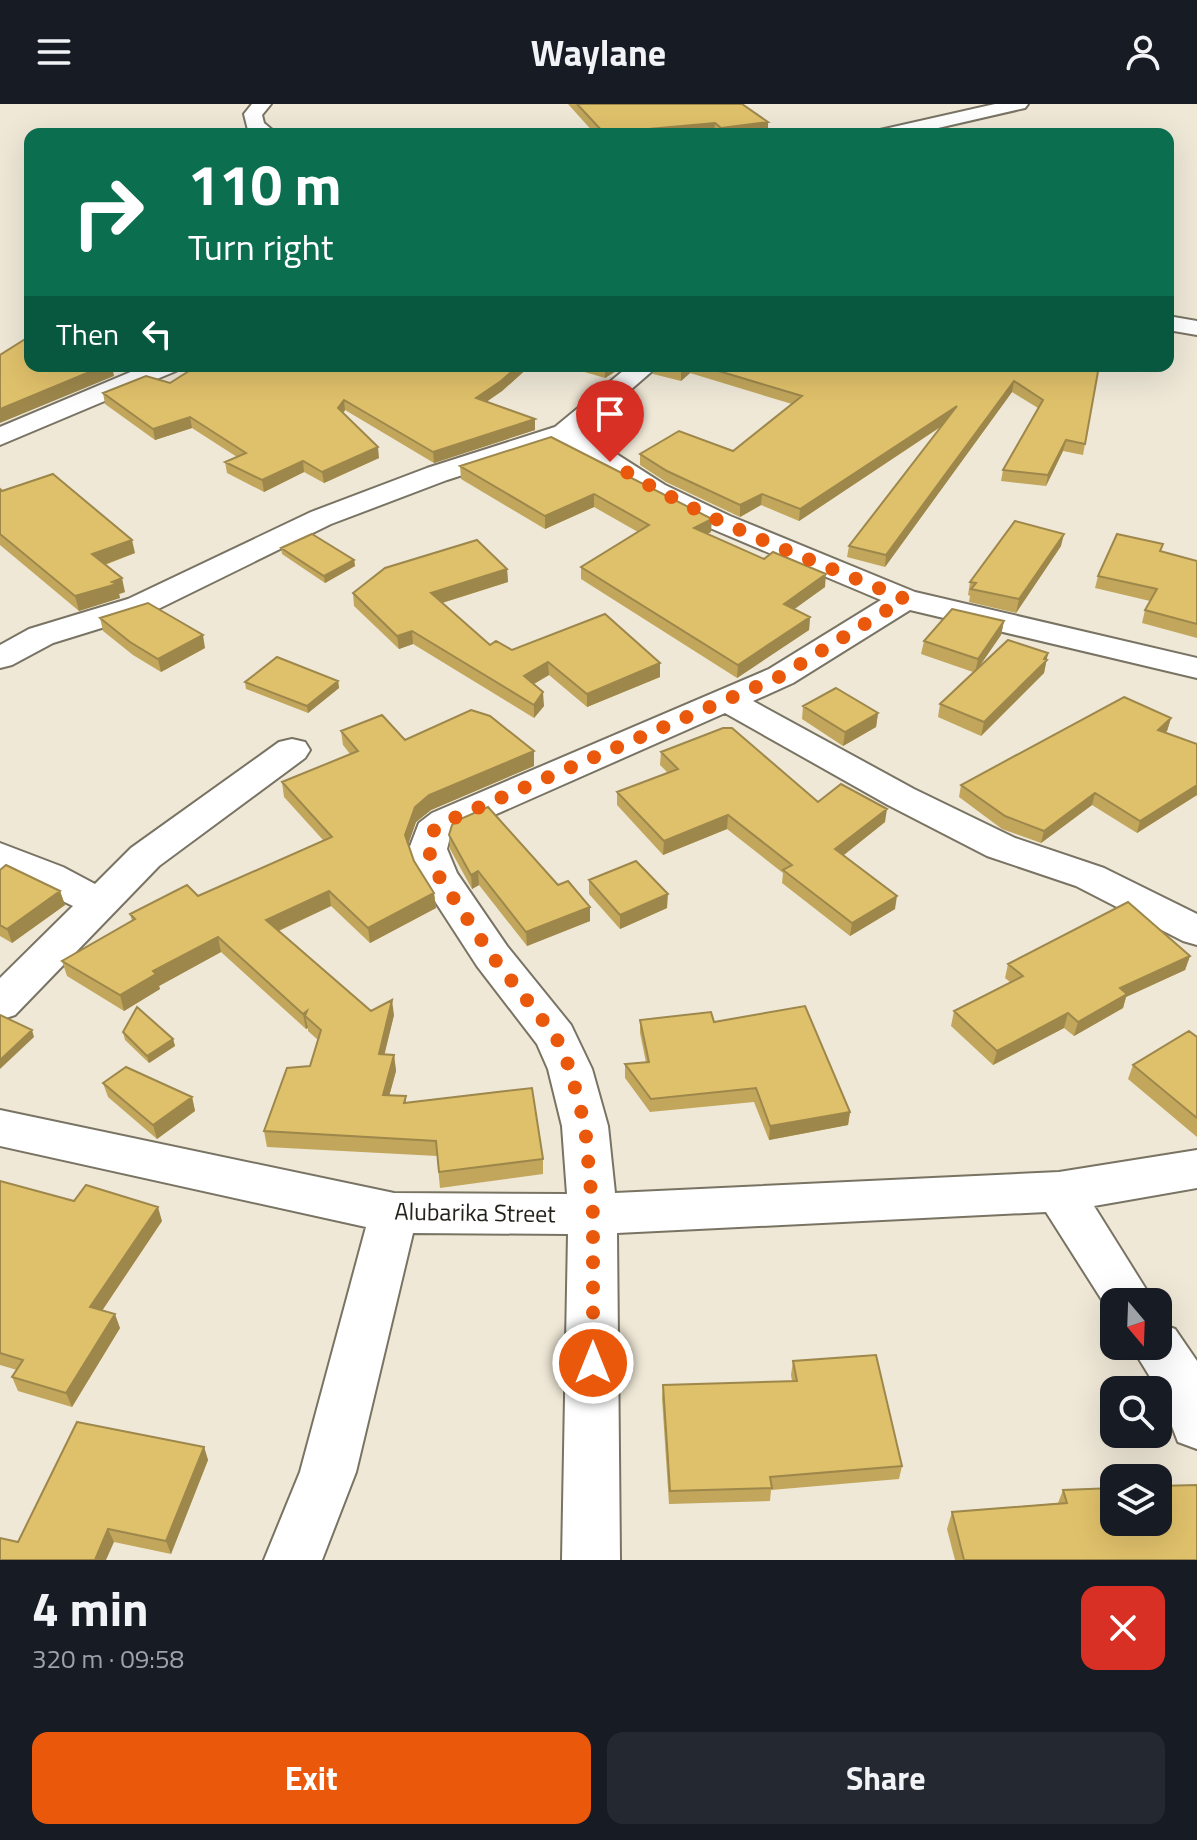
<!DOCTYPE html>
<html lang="en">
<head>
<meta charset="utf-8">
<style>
  body { margin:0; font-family:"Titillium Web",sans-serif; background:#242831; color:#f1f3f6; height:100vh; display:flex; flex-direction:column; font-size:30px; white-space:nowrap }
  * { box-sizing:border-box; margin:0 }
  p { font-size:26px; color:#9ea1a6 }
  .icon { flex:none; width:44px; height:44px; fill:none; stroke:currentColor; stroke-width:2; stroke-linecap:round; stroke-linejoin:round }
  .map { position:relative; height:1456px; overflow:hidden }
  .drawer { display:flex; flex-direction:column; background:#171b24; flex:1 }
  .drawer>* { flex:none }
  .top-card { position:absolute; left:24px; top:24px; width:1150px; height:244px; border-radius:16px; box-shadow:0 8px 32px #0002; background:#0b6e4f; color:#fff; overflow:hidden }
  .needle { width:52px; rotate:161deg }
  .controls { position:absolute; left:1100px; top:1184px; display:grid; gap:16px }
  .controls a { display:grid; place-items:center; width:72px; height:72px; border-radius:16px; background:#171b24; box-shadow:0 8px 32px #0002; font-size:40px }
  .pin { position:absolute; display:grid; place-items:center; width:68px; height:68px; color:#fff; margin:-82px -34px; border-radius:50% 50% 50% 0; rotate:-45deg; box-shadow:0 0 8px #0007 }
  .pin .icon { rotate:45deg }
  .me { position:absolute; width:88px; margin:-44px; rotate:0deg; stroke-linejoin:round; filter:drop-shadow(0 0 6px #0008) }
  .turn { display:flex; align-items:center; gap:28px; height:168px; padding:0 32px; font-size:36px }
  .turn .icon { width:104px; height:104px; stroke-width:2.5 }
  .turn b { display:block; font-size:56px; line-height:68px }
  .then { display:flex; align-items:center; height:76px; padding:0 32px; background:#0003; gap:16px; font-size:30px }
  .round { display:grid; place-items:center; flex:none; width:84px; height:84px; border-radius:16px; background:#242831 }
  .overview { display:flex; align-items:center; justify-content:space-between; height:136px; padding:0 32px }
  h1 { font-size:48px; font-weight:700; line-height:60px }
  .button { display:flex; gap:16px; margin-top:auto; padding:16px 32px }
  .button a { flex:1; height:92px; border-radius:16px; background:#ea580c; color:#fff; font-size:32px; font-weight:700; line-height:92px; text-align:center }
  .button a+a { background:#242831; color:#f1f3f6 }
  header { display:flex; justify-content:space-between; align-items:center; height:104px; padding:0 32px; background:#171b24; font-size:36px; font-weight:700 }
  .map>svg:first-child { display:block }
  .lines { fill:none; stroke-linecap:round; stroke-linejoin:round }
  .minor-casing { stroke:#787363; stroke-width:4 }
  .minor { fill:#fff; fill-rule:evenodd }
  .wall { fill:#c1a65c }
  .shaded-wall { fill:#9d874b }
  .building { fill:#e0c16b; stroke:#9d874b; stroke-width:2 }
  .route { stroke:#ea580c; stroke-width:14; stroke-dasharray:0 25.2 }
  .labels { text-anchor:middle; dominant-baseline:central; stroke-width:7; stroke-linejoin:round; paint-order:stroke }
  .near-street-label { font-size:24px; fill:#24221b; stroke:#fff }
</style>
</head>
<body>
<header><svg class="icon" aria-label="menu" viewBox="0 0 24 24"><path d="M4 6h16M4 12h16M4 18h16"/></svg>Waylane<svg class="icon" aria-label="person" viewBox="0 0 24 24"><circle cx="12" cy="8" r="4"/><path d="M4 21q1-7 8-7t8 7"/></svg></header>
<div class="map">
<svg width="1197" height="1456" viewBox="0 0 1197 1456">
  <rect width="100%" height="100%" fill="#efe8d7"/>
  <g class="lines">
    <defs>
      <path id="minor" d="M252,0H271L262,11L264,19L277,30H255L248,26L244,10Z
        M995,0H1028L1025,4L912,30H878L880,26Z
        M1168,212L1197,217V231L1168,226Z
        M145,262H180L176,267L0,341V323Z
        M629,262H658L582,328L665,381L730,412L915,488L1197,554V574L910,506L793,579L753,597L914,685L1015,734L1104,764L1197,810V841L1183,837L1076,782L987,752L888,701L725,609L458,727L450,733L447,745L457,769L507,842L571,921L592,965L608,1022L615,1089L1059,1068L1197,1046V1084L1094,1102L1154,1198H1114V1215L1046,1108L617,1129L620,1456H562L568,1130L413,1129L356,1368L322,1456H264L300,1368L366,1123L0,1042V1006L394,1089L567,1090L562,1022L548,965L537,940L477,862L418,771L409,745L419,719L432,709L769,565L881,496L710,424L645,393L562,339L447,376L331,420L150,509L53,539L12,561L0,564V541L29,525L128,495L311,408L427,364L555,323Z
        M292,635L305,638L310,646L305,654L159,762L15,911L0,916V874L73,802L0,767V739L63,763L95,780L131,744L279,638Z
        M1158,1219L1175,1225L1197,1257V1345L1178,1338L1158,1286L1131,1242H1158Z"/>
    </defs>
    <use href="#minor" class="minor-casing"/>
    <use href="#minor" class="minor"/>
  </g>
  <path class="wall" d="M568,0H742L768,18V29L758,30H595Z
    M197,262H530L502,287L486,298L535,326L434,359L345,306L343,310L379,354L324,379L304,368L264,388L227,369L225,358L237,353L192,324L155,336L105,300L103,289L170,279Z
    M564,262H624L605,274Z
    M653,262H1099L1083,351L1063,347L1046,382L1001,377L1003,366L1038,304L1012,288L885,463L847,453L849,442L942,322L799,417L761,401L740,413L666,378L640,361V350L733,347L792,300L690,269L681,277L653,270Z
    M551,333L711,428L707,430L825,483L794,505L810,513L809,526L737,574L581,475V463L638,428L594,403L545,425L461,375L460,362Z
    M0,385L135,449L105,461L125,488L119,490L120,494L79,507L0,441Z
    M1061,442L1016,509L969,498L970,492L968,491L970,478Z
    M281,444L354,456L355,462L325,479L282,450Z
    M1161,448L1197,457V534L1142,519L1145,506L1150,497L1095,484L1098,472Z
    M507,465L508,478L442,499L490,541L512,546L660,559V573L587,603L549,571L534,580L544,602L534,614L413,540L399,545L354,502L353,489Z
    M100,514L205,544L161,568L133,551L103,527Z
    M1004,517L1001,531L979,562L1048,549L1044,569L981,632L938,613L940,600L973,568L921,550L924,537Z
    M338,577L339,584L308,609L246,585L245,578Z
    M803,602L878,609L876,623L843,642L802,615Z
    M1171,614L1167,627L1165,628L1197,640V691L1137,729L1092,701L1041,739L1002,725L959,693L961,681Z
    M341,627L405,636L534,662L431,706L416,718L408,741L414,757L434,789L436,804L370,839L331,802L279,827L371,907L394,911L384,950L394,951L396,967L389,992H406V999L543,1055V1070L440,1084L437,1052L267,1043L264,1027L310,962L318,936L308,927V924L306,925L221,848L159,882L160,885L124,907L67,872L62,857L132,817L130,810L198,792L323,736L284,693L282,678L350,650L343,641Z
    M661,648L885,718L843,751L895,805L850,832L782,779L783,769L727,725L663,751L617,701V688L668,669L660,661Z
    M449,731L558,781L590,803V817L527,842L479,781L472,785L450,745Z
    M0,766L60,787L65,801L12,839L0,832Z
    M589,776L667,804L620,825L589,790Z
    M1190,852L1185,866L1126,893L1123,904L1074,932L1064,924L993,961L951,922L954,907L1010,878L1005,874L1008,860Z
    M640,916L714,918L850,1008L848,1021L769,1036L754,998L650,1008L625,974V960L646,958L640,929Z
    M123,928L173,935L175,942L149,959L125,936Z
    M1197,933V1033L1128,975L1133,961Z
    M103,979L192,993L195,1007L157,1035L108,993Z
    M0,1077L74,1097L162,1117L102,1207L120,1224L72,1303L18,1287L12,1273L17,1266L0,1261Z
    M793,1257L902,1362L899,1375L771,1386L770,1397L669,1400L662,1294L663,1281L792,1277L791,1271Z
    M204,1343L208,1356L171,1450L114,1438H18Z
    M1063,1386L1197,1456H955L947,1425L952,1408L1058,1399Z"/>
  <path class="shaded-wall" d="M768,18V29L721,30V24Z
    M715,19L714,29L604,30V29Z
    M104,262H112L114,272L0,319V305Z
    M518,262H530L502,287L476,305V294Z
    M608,262H624L605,274V263Z
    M686,262H690V269L681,277V266Z
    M1014,277L1012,288L885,463L886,451Z
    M344,296L345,306L339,315L338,304Z
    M957,302L955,313L799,417L800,405Z
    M190,313L192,324L155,336L153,325Z
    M535,315V326L434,359L433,348Z
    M1066,336L1063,347L1046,382L1048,371Z
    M378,343L379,354L324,379L322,368Z
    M303,357L304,368L264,388L262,376Z
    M594,390V403L545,425V412Z
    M762,390L761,401L740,413V401Z
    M712,415L711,428L693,437L694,424Z
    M1064,430L1061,442L1016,509L1019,495Z
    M132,436L135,449L95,464L92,450Z
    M354,456L355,462L325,479L324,472Z
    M507,465L508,478L432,502L431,489Z
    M826,470L825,483L782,514L784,500Z
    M122,474L125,488L119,490L120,494L79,507L75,492Z
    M810,513L809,526L737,574L738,561Z
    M1004,517L1001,531L975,569L978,555Z
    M412,527L413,540L399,545L397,532Z
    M203,531L205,544L161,568L158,555Z
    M1048,549L1044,569L981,632L984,618Z
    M548,558L549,571L525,585L524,572Z
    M660,559V573L587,603V590Z
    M338,577L339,584L308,609L307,602Z
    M543,588L544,602L534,614V601Z
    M878,609L876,623L843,642L845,628Z
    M1171,614L1167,627L1154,638L1158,626Z
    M534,647V662L431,706L416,718L406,746L405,731L415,703L429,691Z
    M1197,681V691L1137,729L1140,717Z
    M1095,689L1092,701L1041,739L1044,727Z
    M887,705L885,718L834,759L835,745Z
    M728,711L727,725L663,751L664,737Z
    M478,767L479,781L472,785L471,771Z
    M60,787L65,801L12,839L7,825Z
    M329,787L331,802L269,831L266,816Z
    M434,789L436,804L370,839L368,824Z
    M668,790L667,804L620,825V811Z
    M897,792L895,805L850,832L852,819Z
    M590,803V817L527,842L526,828Z
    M218,833L221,848L159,882L160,885L124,907L120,891L153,867Z
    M1190,852L1185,866L1126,893L1123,904L1074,932L1078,918L1120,884Z
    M392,896L394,911L381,965L379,950Z
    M307,907L305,912L308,924L306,925L303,910Z
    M1068,909L1064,924L993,961L997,947Z
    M32,926L34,933L0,965V956Z
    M173,935L175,942L149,959L147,952Z
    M394,951L396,967L385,1007L383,991Z
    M192,993L195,1007L157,1035L153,1021Z
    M850,1008L848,1021L769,1036L770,1022Z
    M158,1103L162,1117L95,1217L90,1203Z
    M115,1210L120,1224L72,1303L66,1289Z
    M204,1343L208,1356L171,1450L166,1437Z
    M108,1425L114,1438L106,1456H95Z"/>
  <path class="building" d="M577,0H742L768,18L721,24L715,19L604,29Z
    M30,232V262H104L0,305V251Z
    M197,262H518L501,277L476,294L535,315L433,348L344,296L338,304L378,343L322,368L303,357L262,376L225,358L246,349L190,313L153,325L103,289L146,272L170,279Z
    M664,262H686L681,266Z
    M702,262H1099L1085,340L1066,336L1048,371L1003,366L1043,296L1014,277L886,451L849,442L957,302L800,405L762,390L740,401L667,367L640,350L679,327L733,347L802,292Z
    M551,333L712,415L694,424L764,455L773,448L826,470L784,500L810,513L738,561L581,463L649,421L594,390L545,412L460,362Z
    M53,370L132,436L92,450L122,474L112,478L117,480L75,492L0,430V385L2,387Z
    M1015,417L1064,430L1019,495L971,485L976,479L970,478Z
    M312,430L354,456L324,472L281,444Z
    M1117,430L1163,440L1160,447L1197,457V520L1145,506L1157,485L1098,472Z
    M477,436L507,465L431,489L490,541L496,537L512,546L605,510L660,559L587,590L548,558L524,572L543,588L534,601L412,527L397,532L353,489L385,464Z
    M148,499L203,531L158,555L130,538L100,514Z
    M952,505L1004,517L978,555L924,537Z
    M1008,536L1048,549L1044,555L1047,556L984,618L940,600Z
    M277,553L338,577L307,602L245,578Z
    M836,584L878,609L845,628L803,602Z
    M1124,593L1171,614L1158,626L1197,640V681L1140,717L1095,689L1044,727L1005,712L961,681Z
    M471,606L490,612L534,647L429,691L415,703L405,731L414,757L434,789L368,824L329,787L266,816L371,907L392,896L379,950L394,951L383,991L406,992L404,999L532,984L543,1055L439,1068L436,1037L264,1027L287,964L310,962L321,926L305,912L307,907L303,910L218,833L153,867L156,870L120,891L62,857L135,815L130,810L187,781L198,792L332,733L282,678L358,647L341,627L382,611L405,636Z
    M723,624H732L818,698L841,680L887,705L835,745L897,792L852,819L783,766L792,761L728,711L664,737L617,688L678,665L661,648Z
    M488,703L558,781L568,777L590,803L526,828L478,767L471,771L449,731L452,721L458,716Z
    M636,757L668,790L620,811L589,776Z
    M6,761L60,787L7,825L0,821V766Z
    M1128,798L1190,852L1120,884L1127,890L1078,918L1068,909L997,947L954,907L1023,872L1008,860Z
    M805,902L850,1008L770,1022L756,984L651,995L625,960L649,958L640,916L711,908L714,918Z
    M137,903L173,935L147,952L123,928Z
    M0,911L32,926L0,956Z
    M1189,927L1197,933V1014L1133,961Z
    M126,963L192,993L153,1021L103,979Z
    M0,1077L74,1097L86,1081L158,1103L90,1203L115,1210L66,1289L12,1273L23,1256L0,1249Z
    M876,1251L902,1362L770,1373L772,1384L670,1387L663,1281L797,1277L793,1257Z
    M77,1318L204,1343L166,1437L108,1425L95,1456H0V1434L18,1438Z
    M1197,1381V1456H964L952,1408L1067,1399L1063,1386L1114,1384V1418H1158V1382Z"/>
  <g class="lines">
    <path class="route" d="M593,1259V1110L585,1022L570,965L556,933L492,852L438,771L428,745L432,728L445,718L781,572L905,495C805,453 702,416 610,358"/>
  </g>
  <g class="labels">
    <g class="near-street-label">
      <text transform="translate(475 1108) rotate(1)">Alubarika Street</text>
    </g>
  </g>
</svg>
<div class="controls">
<a><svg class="needle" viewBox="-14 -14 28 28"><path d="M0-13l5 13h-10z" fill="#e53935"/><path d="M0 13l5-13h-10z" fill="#9ea1a6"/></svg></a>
<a><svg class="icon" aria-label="search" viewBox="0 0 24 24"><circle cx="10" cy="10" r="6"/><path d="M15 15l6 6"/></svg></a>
<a><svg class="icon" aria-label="layers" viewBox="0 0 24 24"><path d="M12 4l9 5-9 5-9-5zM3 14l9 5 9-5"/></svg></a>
</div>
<div class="pin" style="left:610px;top:358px;background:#d93025"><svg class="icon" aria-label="arrive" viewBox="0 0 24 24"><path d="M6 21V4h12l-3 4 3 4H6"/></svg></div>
<svg class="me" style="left:593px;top:1259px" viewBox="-20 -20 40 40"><circle r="17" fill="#ea580c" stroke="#fff" stroke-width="3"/><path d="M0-11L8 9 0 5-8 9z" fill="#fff"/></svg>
<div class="top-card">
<div class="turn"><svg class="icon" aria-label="right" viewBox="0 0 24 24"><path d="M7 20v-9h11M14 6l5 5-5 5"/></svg><div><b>110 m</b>Turn right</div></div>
<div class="then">Then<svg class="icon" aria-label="left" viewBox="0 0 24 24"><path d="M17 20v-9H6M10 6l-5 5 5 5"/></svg></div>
</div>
</div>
<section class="drawer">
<div class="overview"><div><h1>4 min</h1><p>320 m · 09:58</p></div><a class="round" style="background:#d93025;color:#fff"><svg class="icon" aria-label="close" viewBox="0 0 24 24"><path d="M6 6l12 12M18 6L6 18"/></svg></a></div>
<div class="button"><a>Exit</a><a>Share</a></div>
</section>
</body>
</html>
